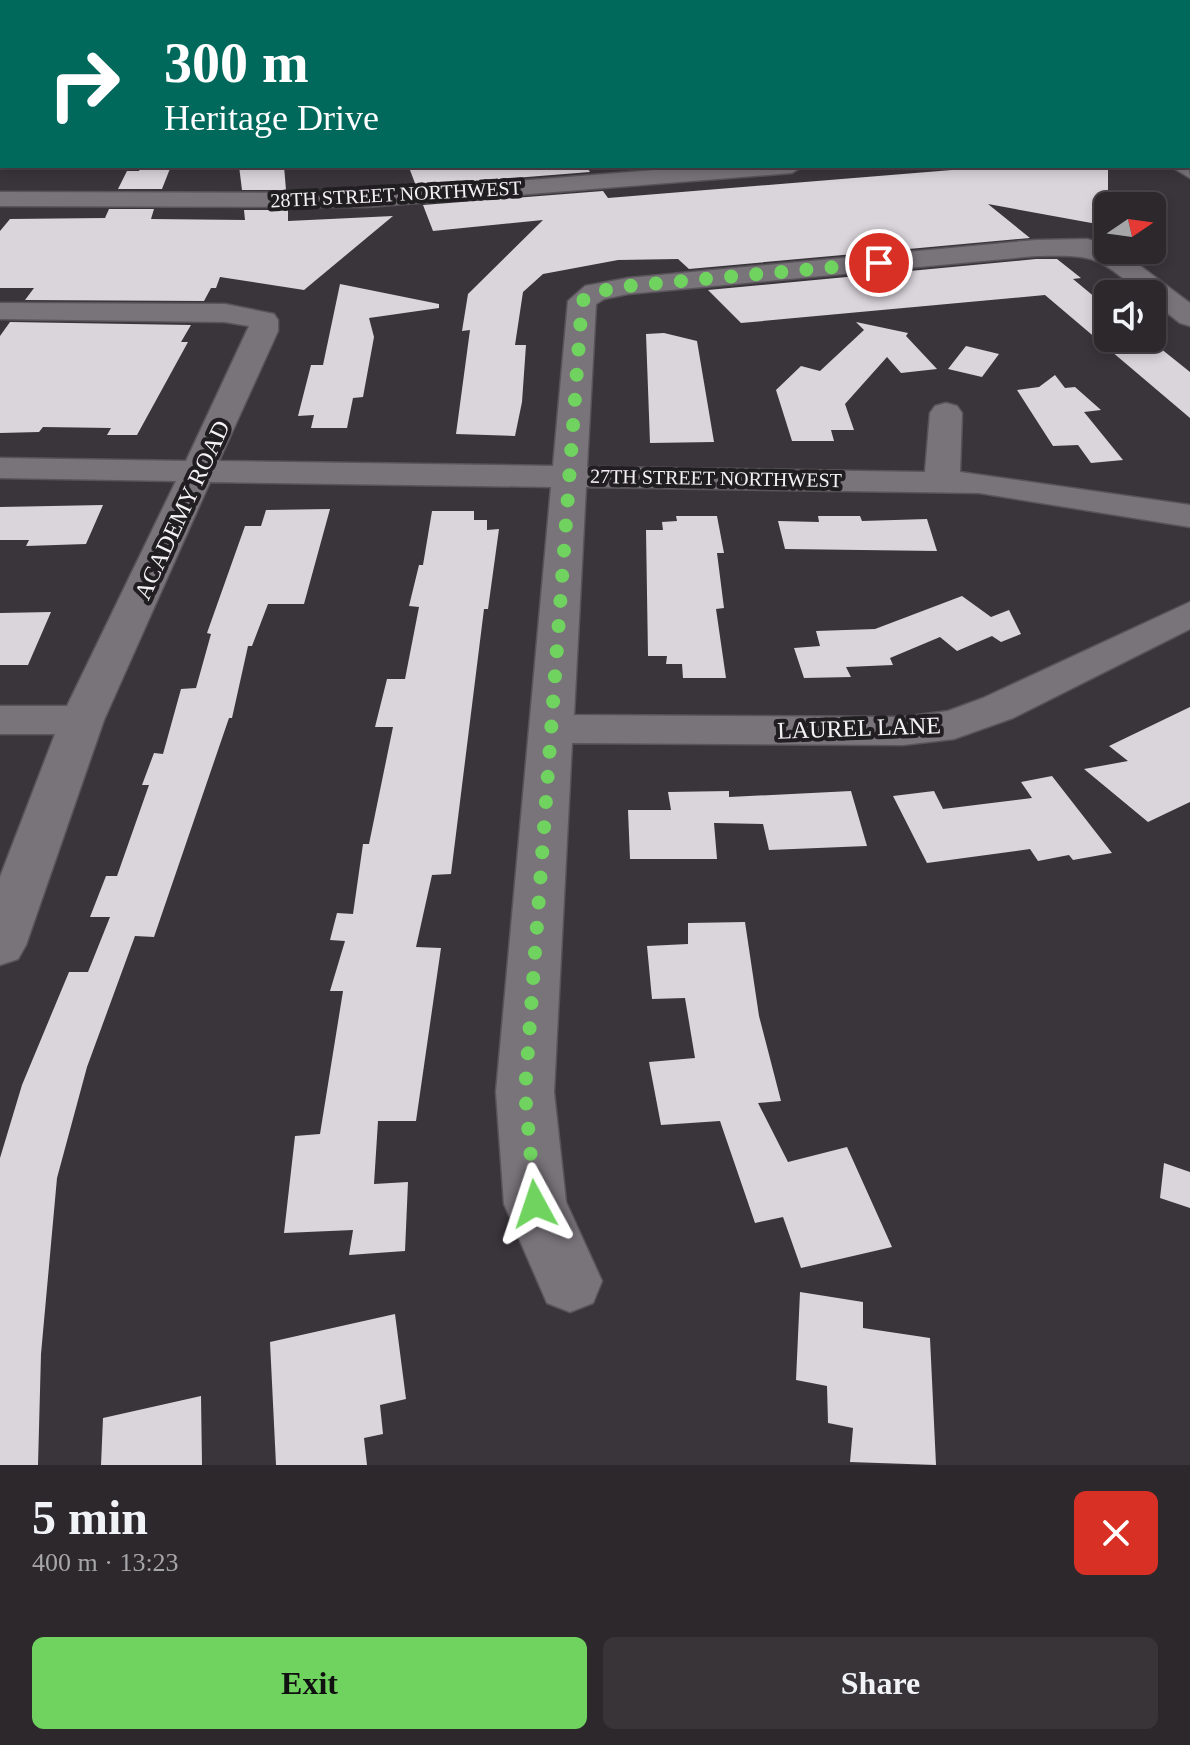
<!DOCTYPE html>
<html lang="en">
<head>
<meta charset="utf-8">
<style>
  body { margin:0; font-family:Georgia,serif; background:#383438; color:#f1f3f6; height:100vh; display:flex; flex-direction:column; font-size:30px; white-space:nowrap }
  * { box-sizing:border-box; margin:0 }
  p { font-size:26px; color:#a6a6a9 }
  .icon { flex:none; width:44px; height:44px; fill:none; stroke:currentColor; stroke-width:2; stroke-linecap:round; stroke-linejoin:round }
  .map { position:relative; height:1465px; overflow:hidden }
  .side { display:flex; flex-direction:column; background:#2c282c; flex:1 }
  .side>* { flex:none }
  .guide { position:absolute; left:0px; top:0px; width:1190px; height:168px; box-shadow:0 4px 12px #0003,0 0 0 2px #484448; background:#00695c; color:#fff; overflow:hidden }
  .needle { width:52px; rotate:77deg }
  .buttons { position:absolute; left:1094px; top:192px; display:grid; gap:16px }
  .buttons a { display:grid; place-items:center; width:72px; height:72px; border-radius:12px; background:#2c282c; box-shadow:0 4px 12px #0003,0 0 0 2px #484448; font-size:40px }
  .pin { position:absolute; display:grid; place-items:center; width:68px; height:68px; color:#fff; margin:-34px; border:4px solid #fff; border-radius:50%; box-shadow:0 2px 8px #0007 }
  .me { position:absolute; width:88px; margin:-44px; rotate:355deg; stroke-linejoin:round; filter:drop-shadow(0 0 6px #0008) }
  .turn { display:flex; align-items:center; gap:28px; height:168px; padding:0 32px; font-size:36px }
  .turn .icon { width:104px; height:104px; stroke-width:2.5 }
  .turn b { display:block; font-size:56px; line-height:68px }
  .round { display:grid; place-items:center; flex:none; width:84px; height:84px; border-radius:12px; background:#383438 }
  .summary { display:flex; align-items:center; justify-content:space-between; height:136px; padding:0 32px }
  h1 { font-size:48px; font-weight:600; line-height:60px }
  .action { display:flex; gap:16px; margin-top:auto; padding:16px 32px }
  .action a { flex:1; height:92px; border-radius:12px; background:#70d35f; color:#111; font-size:32px; font-weight:600; line-height:92px; text-align:center }
  .action a+a { background:#383438; color:#f1f3f6 }
  .map>svg:first-child { display:block }
  .building { fill:#dad4db }
  .lines { fill:none; stroke-linecap:round; stroke-linejoin:round }
  .minor-casing { stroke:#585459; stroke-width:3 }
  .highway-casing { stroke:#585459; stroke-width:3 }
  .path { stroke:#868187; stroke-width:2; stroke-dasharray:2 3; stroke-linecap:butt }
  .minor { fill:#79737a; fill-rule:evenodd }
  .highway { fill:#ac76b7; fill-rule:evenodd }
  .route { stroke:#70d35f; stroke-width:14; stroke-dasharray:0 25.2 }
  .labels { text-anchor:middle; dominant-baseline:central; stroke-width:8; stroke-linejoin:round; paint-order:stroke }
  .far-street-label { font-size:20px; fill:#f4f1f5; stroke:#201e20 }
  .street-label { font-size:24px; fill:#f4f1f5; stroke:#201e20 }
</style>
</head>
<body>
<div class="map">
<svg width="1190" height="1465" viewBox="0 0 1190 1465">
  <rect width="100%" height="100%" fill="#3a353b"/>
  <path class="building" d="M141,166H171L162,189H118L127,171H139Z
    M239,166H284L286,190H242Z
    M417,166H586L590,172L416,186L410,170L418,169Z
    M1001,166H1108V226L988,204L1030,238L689,269L678,259L618,260L543,274L523,292L515,345H526L522,402L515,436L456,434L470,330L462,331L468,294L543,220L433,231L423,205L603,191L608,198Z
    M109,209H154L151,219L245,220L244,210H288V221L393,216L304,290L220,277L216,288H211L204,301L25,300L34,288H0V231L10,219L105,218Z
    M1036,259H1057L1081,278L1073,279L1108,308V346L1150,340L1190,372V418L1045,295L741,323L708,290Z
    M340,284L439,304V308L369,318L374,337L363,397L353,398L347,428H311L314,415L298,416L311,365H323Z
    M10,322L191,325L181,342H188L137,435H107L111,428L43,427L39,432L0,433V336Z
    M856,322L908,333L906,336L937,369L901,373L887,357L845,404L854,430H831L834,441H792L776,390L801,366L820,371L864,330Z
    M664,333L697,341L714,442L650,443L646,334Z
    M966,346L999,354L982,377L948,369Z
    M1055,375L1065,388L1075,387L1101,410L1084,412L1123,460L1091,463L1078,445L1053,446L1017,390L1039,387Z
    M103,505L86,544L26,546L29,540H0V507Z
    M330,509L304,604H268L252,646H248L232,718H229L154,937L135,936L87,1067L57,1178L41,1354L38,1465H0V1158L22,1085L69,972H88L110,917H90L106,876H117L149,785H142L154,753L163,754L181,689L196,688L211,634L207,633L245,526H261L266,510Z
    M432,511H474V520H487V530L499,529L488,609H484L451,874L432,875L416,947L441,948L416,1121H378L374,1184L408,1182L405,1251L349,1255L353,1230L284,1233L295,1136L320,1134L343,991H330L345,941L330,940L337,913L353,914L363,844H369L393,727H375L387,679H405L419,607L409,606L419,565H423Z
    M676,516H717L724,553H717L724,608L716,609L726,678H683L682,664H666L667,656H648L646,530H663L662,522L677,521Z
    M818,516H860L862,521L927,519L937,551L785,549L778,521L819,522Z
    M962,596L991,617L1009,610L1021,634L1001,642L992,636L957,651L940,637L890,658L893,665L846,667L851,677L804,678L794,648L820,646L816,631L875,629Z
    M51,612L28,665H0V613Z
    M1190,707V802L1148,822L1084,769L1128,761L1109,746Z
    M1052,776L1112,853L1073,860L1069,855L1038,861L1030,849L927,863L893,796L934,791L943,809L1032,798L1021,782Z
    M729,791V797L851,791L867,846L769,850L763,824L714,823L717,859H630L628,810H671L668,792Z
    M745,922L759,1016L781,1101L758,1103L788,1162L847,1147L892,1247L801,1268L783,1217L755,1223L720,1121L661,1125L649,1062L695,1058L685,998L652,999L647,946L688,944V923Z
    M1164,1163L1190,1172V1208L1160,1198Z
    M800,1292L863,1302V1328L930,1338L936,1465L850,1462L853,1428L828,1423L827,1386L796,1380Z
    M395,1314L406,1399L380,1405L383,1434L364,1438L367,1465H276L270,1342Z
    M201,1396L202,1465H101L103,1418Z"/>
  <g class="lines">
    <defs>
      <path id="minor" d="M905,0H923L924,2H906Z
        M0,75H2V87H0Z
        M1188,161L1190,178L1170,166H1188Z
        M705,166H803L792,173L366,207L0,206V192L366,193Z
        M1087,239L1108,245V250H1119L1190,303V326L1180,323L1152,301V294H1143C1095,256 1098,255 1036,256L628,294L604,299L596,304L587,467L925,472L930,413L935,406L946,403L957,406L962,413L960,472L1190,505V527L979,493L586,487L574,715L903,717L948,711L983,698L1190,602V629L1013,718L954,739L903,745L572,743L554,1092L566,1202L602,1281L593,1303L570,1312L547,1303L504,1204L496,1092L551,487L210,482L104,720L26,945L18,959L0,965V877L55,734H0V706H67L176,481L0,478V458L186,461L249,326L225,322L0,319V303L225,304L274,314L278,320V331L219,461L553,466L568,301L585,286L628,278L1036,240Z"/>
      <path id="highway" d="M195,0H247L194,2Z
        M571,0H718L570,2Z
        M1158,0H1190V5L1188,2Z
        M0,8H2V18H0Z"/>
    </defs>
    <use href="#minor" class="minor-casing"/>
    <use href="#highway" class="highway-casing"/>
    <path class="path" d="M58,2L101,0"/>
    <use href="#minor" class="minor"/>
    <use href="#highway" class="highway"/>
  </g>
  <g class="lines">
    <path class="route" d="M535,1204L525,1092L582,301L595,292L628,286L879,263"/>
  </g>
  <g class="labels">
    <g class="far-street-label">
      <text transform="translate(396 194) rotate(-3)">28TH STREET NORTHWEST</text>
      <text transform="translate(716 478) rotate(1)">27TH STREET NORTHWEST</text>
    </g>
    <g class="street-label">
      <text transform="translate(182 510) rotate(-65)">ACADEMY ROAD</text>
      <text transform="translate(859 728) rotate(-2)">LAUREL LANE</text>
    </g>
  </g>
</svg>
<div class="buttons">
<a><svg class="needle" viewBox="-14 -14 28 28"><path d="M0-13l5 13h-10z" fill="#e53935"/><path d="M0 13l5-13h-10z" fill="#a6a6a9"/></svg></a>
<a><svg class="icon" aria-label="sound" viewBox="0 0 24 24"><path d="M4 9h4l5-4v14l-5-4H4zM17 9q2 3 0 6"/></svg></a>
</div>
<div class="pin" style="left:879px;top:263px;background:#d93025"><svg class="icon" aria-label="arrive" viewBox="0 0 24 24"><path d="M6 21V4h12l-3 4 3 4H6"/></svg></div>
<svg class="me" style="left:535px;top:1204px" viewBox="-20 -20 40 40"><path d="M0-17L14 15 0 8-14 15z" fill="#70d35f" stroke="#fff" stroke-width="4"/></svg>
<div class="guide">
<div class="turn"><svg class="icon" aria-label="right" viewBox="0 0 24 24"><path d="M7 20v-9h11M14 6l5 5-5 5"/></svg><div><b>300 m</b>Heritage Drive</div></div>
</div>
</div>
<section class="side">
<div class="summary"><div><h1>5 min</h1><p>400 m · 13:23</p></div><a class="round" style="background:#d93025;color:#fff"><svg class="icon" aria-label="close" viewBox="0 0 24 24"><path d="M6 6l12 12M18 6L6 18"/></svg></a></div>
<div class="action"><a>Exit</a><a>Share</a></div>
</section>
</body>
</html>
